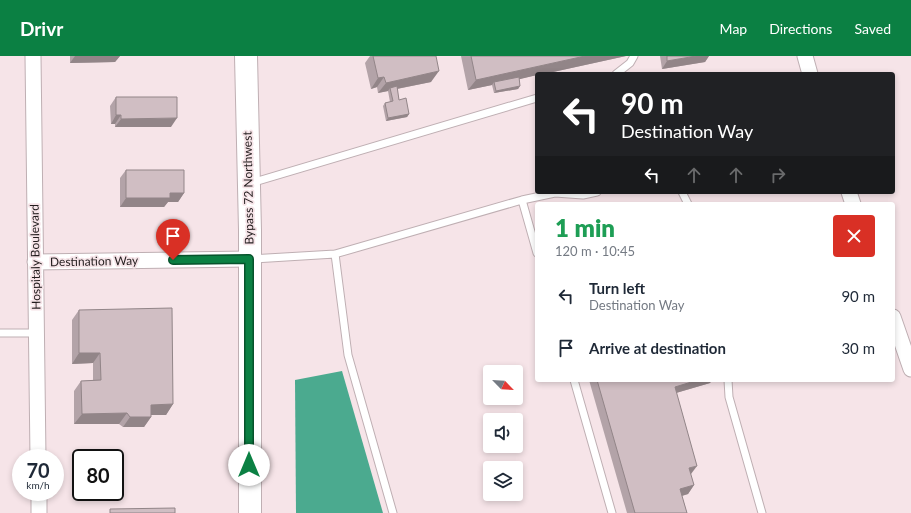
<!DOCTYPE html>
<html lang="en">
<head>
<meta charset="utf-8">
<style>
  body { margin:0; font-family:Lato,sans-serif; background:#f2f2f3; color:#1f2937; height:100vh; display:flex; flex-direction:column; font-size:15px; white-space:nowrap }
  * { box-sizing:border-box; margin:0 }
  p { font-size:13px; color:#747a83 }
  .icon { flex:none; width:22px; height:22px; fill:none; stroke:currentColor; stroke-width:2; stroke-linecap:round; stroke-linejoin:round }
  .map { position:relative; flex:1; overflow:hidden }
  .details { position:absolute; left:535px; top:146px; width:360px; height:180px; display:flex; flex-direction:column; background:#fff; border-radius:4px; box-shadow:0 2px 6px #0003 }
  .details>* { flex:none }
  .hud { position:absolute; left:535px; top:16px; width:360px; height:122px; border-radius:4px; box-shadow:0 2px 6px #0003; background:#202124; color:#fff; overflow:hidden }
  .needle { width:26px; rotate:115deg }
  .tools { position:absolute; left:483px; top:309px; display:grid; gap:8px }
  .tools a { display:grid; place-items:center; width:40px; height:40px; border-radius:4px; background:#fff; box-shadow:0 2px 6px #0003; font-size:20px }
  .speed { position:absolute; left:12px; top:393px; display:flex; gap:8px; font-size:20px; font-weight:700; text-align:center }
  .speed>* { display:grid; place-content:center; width:52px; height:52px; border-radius:50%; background:#fff; box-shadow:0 2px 6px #0003; line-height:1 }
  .speed small { font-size:10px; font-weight:400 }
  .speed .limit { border:2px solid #111; border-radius:6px; background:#fff; color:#111 }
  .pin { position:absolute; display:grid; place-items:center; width:34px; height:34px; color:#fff; margin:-41px -17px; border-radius:50% 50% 50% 0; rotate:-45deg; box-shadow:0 0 4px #0007 }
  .pin .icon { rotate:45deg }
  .me { position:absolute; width:44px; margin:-22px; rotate:0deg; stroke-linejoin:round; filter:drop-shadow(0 0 3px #0008) }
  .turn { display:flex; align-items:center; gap:14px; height:84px; padding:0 20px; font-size:18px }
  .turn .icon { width:52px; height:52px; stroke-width:2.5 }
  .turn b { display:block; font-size:28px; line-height:34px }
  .lanes { display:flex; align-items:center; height:38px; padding:0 20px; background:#0003; justify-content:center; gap:20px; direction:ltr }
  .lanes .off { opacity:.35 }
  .round { display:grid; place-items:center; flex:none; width:42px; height:42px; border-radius:4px; background:#f2f2f3 }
  .overview { display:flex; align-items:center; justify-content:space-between; height:68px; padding:0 20px }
  h1 { font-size:24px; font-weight:800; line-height:30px; color:#1e9e55 }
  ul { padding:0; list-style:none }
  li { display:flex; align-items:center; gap:12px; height:52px; padding:0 20px }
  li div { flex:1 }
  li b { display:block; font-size:15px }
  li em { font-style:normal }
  header { display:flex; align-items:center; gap:24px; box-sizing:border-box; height:56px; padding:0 20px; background:#0b8043; color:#fff }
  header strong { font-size:19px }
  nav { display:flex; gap:22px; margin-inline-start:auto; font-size:14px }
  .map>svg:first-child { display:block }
  .water { fill:#4baa8f }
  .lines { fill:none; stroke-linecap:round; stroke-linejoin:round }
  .service-casing { stroke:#bfafb3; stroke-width:9 }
  .minor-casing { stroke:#bfafb3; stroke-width:17 }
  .trunk-casing { stroke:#bfafb3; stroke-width:24 }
  .service { stroke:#fff; stroke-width:7 }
  .minor { stroke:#fff; stroke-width:15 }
  .trunk { stroke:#fff; stroke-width:22 }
  .wall { fill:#b3a3a8 }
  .shaded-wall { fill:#928588 }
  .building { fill:#d0bec3; stroke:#928588 }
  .route-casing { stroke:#07532c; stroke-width:10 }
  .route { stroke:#0b8043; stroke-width:7 }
  .labels { text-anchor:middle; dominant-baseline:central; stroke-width:3.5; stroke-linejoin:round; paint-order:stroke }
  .street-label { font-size:12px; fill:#221c1d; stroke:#f6e4e8 }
</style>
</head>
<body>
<header>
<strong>Drivr</strong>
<nav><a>Map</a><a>Directions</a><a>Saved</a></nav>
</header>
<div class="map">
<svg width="911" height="457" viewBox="0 0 911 457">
  <rect width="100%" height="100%" fill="#f6e4e8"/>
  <path class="water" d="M342,315L383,457H296L295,324Z"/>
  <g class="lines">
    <defs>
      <path id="service" d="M616,18L630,7L634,0
        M251,127L537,42
        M682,136L688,148
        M537,197L522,144L555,137L583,139L597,136
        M335,198L348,299L393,457
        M252,203L335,198L522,144
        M0,277H36
        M574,324L612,457
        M728,324L729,341L762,457"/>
      <path id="minor" d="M33,0L38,402
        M805,0L810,18
        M849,136L853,148
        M35,206L249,203
        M893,261L911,313
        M39,436V457"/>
      <path id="trunk" d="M246,0L250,174V457"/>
    </defs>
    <use href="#service" class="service-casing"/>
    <use href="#minor" class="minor-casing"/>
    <use href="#trunk" class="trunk-casing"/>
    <use href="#service" class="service"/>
    <use href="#minor" class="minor"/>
    <use href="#trunk" class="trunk"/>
  </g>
  <path class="wall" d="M70,0H120L115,6L70,7Z
    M370,0H436L431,26L397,33L399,44L409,58L407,61L386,65L383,50L385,47L390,46L388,35L378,37L377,31L371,33L365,7Z
    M461,0H626L544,18H537V19L519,23L520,30L518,33L494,37L492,29L468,34Z
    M660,0H709L705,6L662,13Z
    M116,41L171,71H115V68H111L110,50Z
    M126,114L184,137L178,146H168L164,151H120V122Z
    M79,254L173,348L166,359H151V361L144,371H123L119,368H74V335L81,325L93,324V307L72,308V264Z
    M589,324H712L710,327L676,337L691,418H690L694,429L688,438L682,440L687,457H627Z"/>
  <path class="shaded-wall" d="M75,0H120L115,6L70,7Z
    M585,0H626L544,18H537V19L495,29L494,26L492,29L468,34L476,24Z
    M696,0H709L705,6L662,13L667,5Z
    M439,15L431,26L391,34L390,32L388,35L378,37L386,27Z
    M384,21L377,31L371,33L378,22Z
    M520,30L518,33L494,37L496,35Z
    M409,58L407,61L386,65L388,62Z
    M116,59H121L115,68H111Z
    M177,62L171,71H115L121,63Z
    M170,137H184L178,146H168L164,151H120L126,142Z
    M79,297H100L93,307L72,308Z
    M698,324H712L710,327L669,339L675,331Z
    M173,348L166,359H144L151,349Z
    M127,357L119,368H74L82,358Z
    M130,361H151L144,371H123Z
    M697,410L691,418L683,420L689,412Z
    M694,429L688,438L674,442L680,433Z"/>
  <path class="building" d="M373,0H436L439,15L386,27L384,21L378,22Z
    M471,0H585L476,24Z
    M667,0H696L667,5Z
    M519,21L520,30L496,35L494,26Z
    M397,30L399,44L406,42L409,58L388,62L385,47L393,45L390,32Z
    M116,41H177V62L121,63V59H116Z
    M126,114H184V137H170V142H126Z
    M172,252L173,348L151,349V361H130L127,357L82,358L81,325L101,324L100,297H79V254Z
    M597,324H698L675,331L697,410L689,412L694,429L680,433L687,457H635Z
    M175,452V457H110V453Z"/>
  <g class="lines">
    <defs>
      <path id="route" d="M173,204L249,203V409"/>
    </defs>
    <use href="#route" class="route-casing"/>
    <use href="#route" class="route"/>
  </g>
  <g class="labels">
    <g class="street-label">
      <text transform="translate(248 132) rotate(-91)">Bypass 72 Northwest</text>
      <text transform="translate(35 201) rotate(-91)">Hospitaly Boulevard</text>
      <text transform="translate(94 205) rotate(-1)">Destination Way</text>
    </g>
  </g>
</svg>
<div class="tools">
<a><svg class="needle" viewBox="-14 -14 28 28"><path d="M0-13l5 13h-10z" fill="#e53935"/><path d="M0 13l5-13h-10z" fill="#747a83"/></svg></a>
<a><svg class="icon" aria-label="sound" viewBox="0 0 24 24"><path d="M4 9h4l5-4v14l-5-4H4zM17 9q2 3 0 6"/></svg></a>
<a><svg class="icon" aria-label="layers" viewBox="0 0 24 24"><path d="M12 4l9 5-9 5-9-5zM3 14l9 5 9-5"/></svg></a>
</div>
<div class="speed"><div>70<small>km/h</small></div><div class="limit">80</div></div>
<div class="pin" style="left:173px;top:204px;background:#d93025"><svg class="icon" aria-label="arrive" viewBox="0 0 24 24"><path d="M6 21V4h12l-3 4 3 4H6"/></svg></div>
<svg class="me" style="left:249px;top:409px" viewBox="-20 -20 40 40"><circle r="19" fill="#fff"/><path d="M0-13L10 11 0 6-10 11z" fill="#0b8043"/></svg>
<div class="hud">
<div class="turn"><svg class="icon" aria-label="left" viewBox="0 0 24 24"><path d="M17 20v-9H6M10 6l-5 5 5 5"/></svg><div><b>90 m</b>Destination Way</div></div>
<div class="lanes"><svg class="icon" aria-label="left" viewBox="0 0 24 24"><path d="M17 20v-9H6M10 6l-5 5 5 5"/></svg><svg class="icon off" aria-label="ahead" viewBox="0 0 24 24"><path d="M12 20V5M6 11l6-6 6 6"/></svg><svg class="icon off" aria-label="ahead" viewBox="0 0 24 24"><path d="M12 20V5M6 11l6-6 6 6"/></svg><svg class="icon off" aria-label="right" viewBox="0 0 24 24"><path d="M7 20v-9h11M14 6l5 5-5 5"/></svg></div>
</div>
<section class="details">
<div class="overview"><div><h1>1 min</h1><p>120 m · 10:45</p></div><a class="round" style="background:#d93025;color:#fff"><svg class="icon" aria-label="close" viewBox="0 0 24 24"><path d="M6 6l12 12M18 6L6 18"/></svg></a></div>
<ul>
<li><svg class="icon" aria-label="left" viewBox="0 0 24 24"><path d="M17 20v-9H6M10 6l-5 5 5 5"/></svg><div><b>Turn left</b><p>Destination Way</p></div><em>90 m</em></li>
<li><svg class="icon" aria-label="arrive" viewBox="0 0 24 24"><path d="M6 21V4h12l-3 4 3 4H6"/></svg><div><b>Arrive at destination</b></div><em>30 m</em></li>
</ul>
</section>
</div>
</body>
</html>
